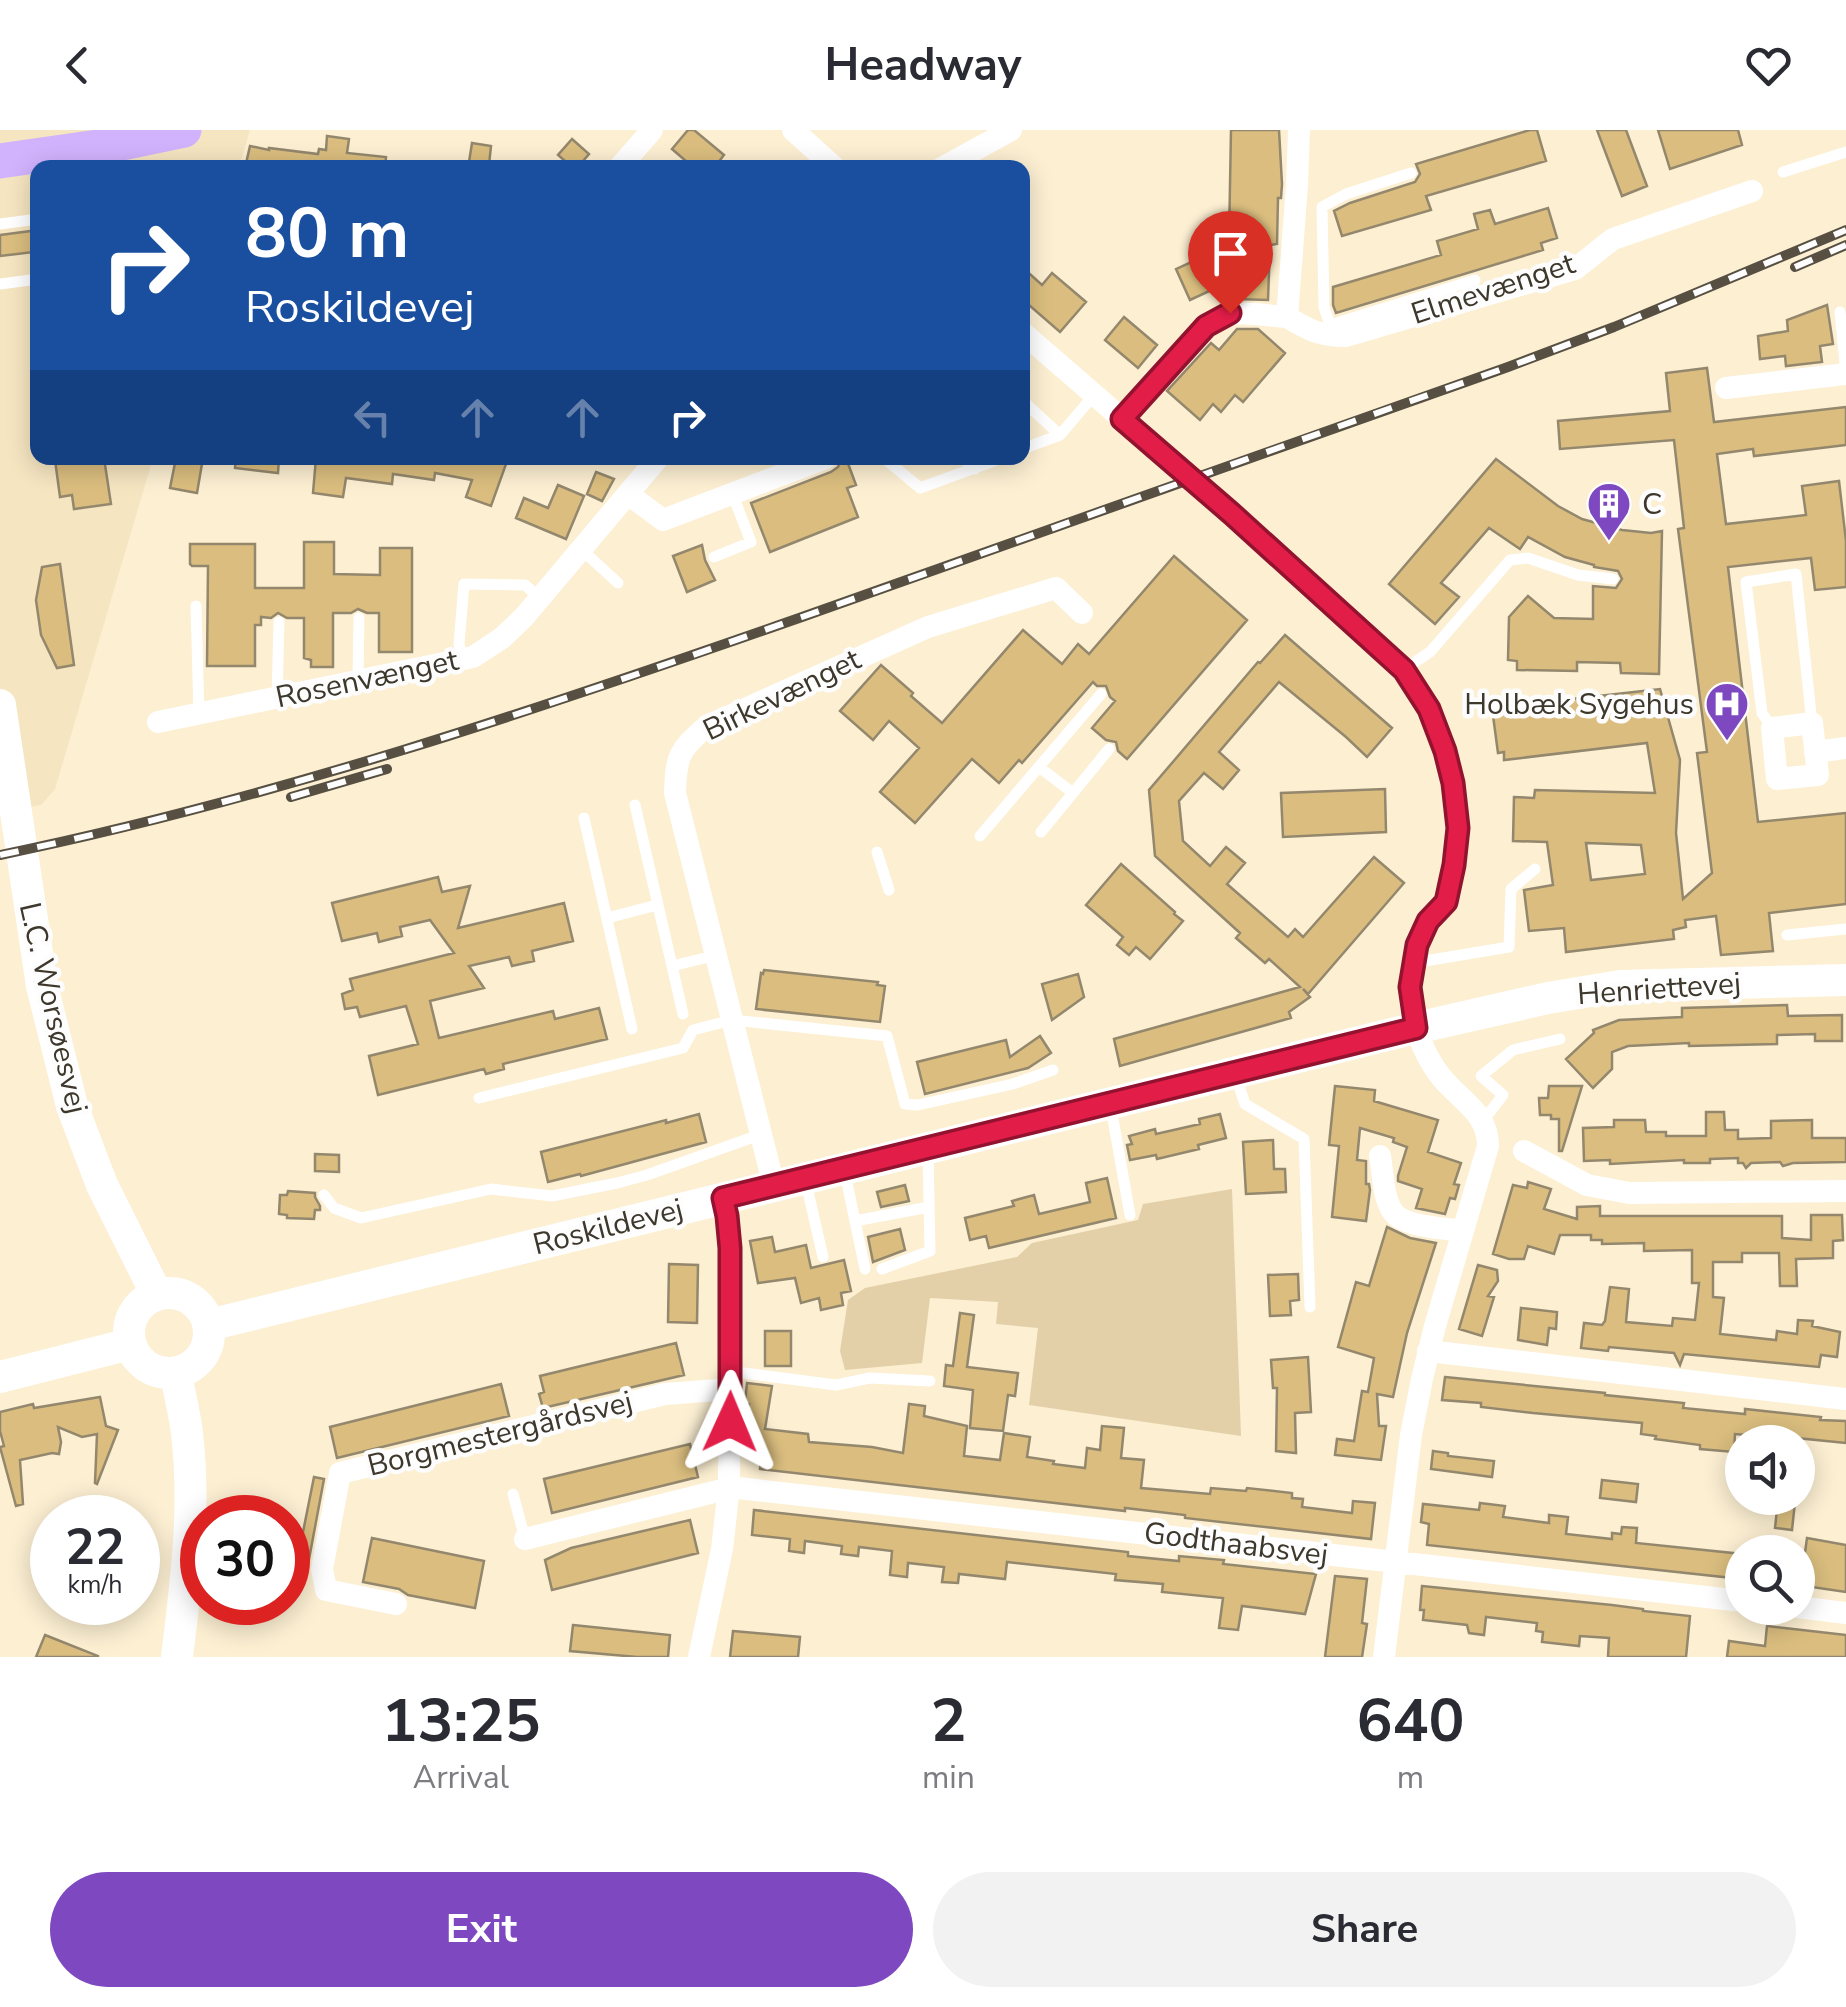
<!DOCTYPE html>
<html lang="en">
<head>
<meta charset="utf-8">
<style>
  body { margin:0; font-family:"Nunito Sans",sans-serif; background:#f2f2f3; color:#2b2b33; height:100vh; display:flex; flex-direction:column; font-size:38px; white-space:nowrap }
  * { box-sizing:border-box; margin:0 }
  p { font-size:32px; color:#7c7c81 }
  .icon { flex:none; width:55px; height:55px; fill:none; stroke:currentColor; stroke-width:2; stroke-linecap:round; stroke-linejoin:round }
  .map { position:relative; height:1527px; overflow:hidden }
  .details { display:flex; flex-direction:column; background:#fff; flex:1 }
  .details>* { flex:none }
  .banner { position:absolute; left:30px; top:30px; width:1000px; height:305px; border-radius:20px; box-shadow:0 5px 25px #0003; background:#1a4fa0; color:#fff; overflow:hidden }
  .tools { position:absolute; left:1725px; top:1295px; display:grid; gap:20px }
  .tools a { display:grid; place-items:center; width:90px; height:90px; border-radius:50%; background:#fff; box-shadow:0 5px 25px #0003; font-size:50px }
  .speed { position:absolute; left:30px; top:1365px; display:flex; gap:20px; font-size:50px; font-weight:700; text-align:center }
  .speed>* { display:grid; place-content:center; width:130px; height:130px; border-radius:50%; background:#fff; box-shadow:0 5px 25px #0003; line-height:1 }
  .speed small { font-size:25px; font-weight:400 }
  .speed .limit { border:15px solid #d22; background:#fff; color:#111 }
  .pin { position:absolute; display:grid; place-items:center; width:85px; height:85px; color:#fff; margin:-102px -42px; border-radius:50% 50% 50% 0; rotate:-45deg; box-shadow:0 0 10px #0007 }
  .pin .icon { rotate:45deg }
  .me { position:absolute; width:110px; margin:-55px; rotate:1deg; stroke-linejoin:round; filter:drop-shadow(0 0 8px #0008) }
  .turn { display:flex; align-items:center; gap:35px; height:210px; padding:0 50px; font-size:45px }
  .turn .icon { width:130px; height:130px; stroke-width:2.5 }
  .turn b { display:block; font-size:70px; line-height:85px }
  .lanes { display:flex; align-items:center; height:95px; padding:0 50px; background:#0003; justify-content:center; gap:50px; direction:ltr }
  .lanes .off { opacity:.35 }
  .eta { display:flex; justify-content:space-evenly; align-items:center; height:170px; text-align:center }
  .eta b { font-size:60px; font-weight:700; line-height:70px }
  .action { display:flex; gap:20px; margin-top:auto; padding:20px 50px }
  .action a { flex:1; height:115px; border-radius:60px; background:#7e49c0; color:#fff; font-size:40px; font-weight:700; line-height:115px; text-align:center }
  .action a+a { background:#f2f2f3; color:#2b2b33 }
  header { display:flex; justify-content:space-between; align-items:center; height:130px; padding:0 50px; background:#fff; font-size:45px; font-weight:700 }
  .map>svg:first-child { display:block }
  .built { fill:#f6e5c1 }
  .green { fill:#e3d0a8 }
  .building { fill:#dbbe7f; stroke:#93876d; stroke-width:2.5; fill-rule:evenodd }
  .lines { fill:none; stroke-linecap:round; stroke-linejoin:round }
  .lane { stroke:#fff; stroke-width:11 }
  .street { stroke:#fff; stroke-width:22 }
  .secondary { stroke:#fff; stroke-width:32 }
  .primary { stroke:#d1b3fd; stroke-width:35 }
  .rail-casing { stroke:#575042; stroke-width:10 }
  .rail { stroke:#fdfdfd; stroke-width:6; stroke-dasharray:19; stroke-linecap:butt }
  .route-casing { stroke:#92132f; stroke-width:25 }
  .route { stroke:#e11d48; stroke-width:18 }
  .labels { text-anchor:middle; dominant-baseline:central; stroke-width:9; stroke-linejoin:round; paint-order:stroke }
  .street-label { font-size:30px; fill:#3d372c; stroke:#fdfdfd }
  .poi-label { font-size:30px; fill:#3d372c; stroke:#fdfdfd; text-anchor:start }
</style>
</head>
<body>
<header><svg class="icon" aria-label="back" viewBox="0 0 24 24"><path d="M15 5l-7 7 7 7"/></svg>Headway<svg class="icon" aria-label="heart" viewBox="0 0 24 24"><path d="M12 20l-8-8c-3-5 5-10 8-4 3-6 11-1 8 4z"/></svg></header>
<div class="map">
<svg width="1846" height="1527" viewBox="0 0 1846 1527">
  <rect width="100%" height="100%" fill="#fcefd2"/>
  <path class="built" d="M0,0H250L239,37L38,38V328H153L55,659L41,675L0,682Z"/>
  <path class="green" d="M1232,1059L1241,1306L1029,1275L1038,1198L996,1194L998,1172L930,1168L922,1233L845,1240L840,1221L848,1170L865,1158L1017,1127L1032,1113L1138,1090L1143,1074Z"/>
  <path class="building" d="M688,0H694L724,25L714,38H694L672,19Z
    M1231,0H1279L1282,54L1281,68H1278L1277,114L1270,115L1268,170L1235,169V149L1190,170L1176,139L1213,122V110H1229Z
    M1530,0H1537L1546,31L1426,66L1431,80L1342,106L1334,81L1350,73L1415,52L1420,44L1416,34Z
    M1597,0H1626L1647,56L1622,66Z
    M1658,0H1738L1742,15L1670,39Z
    M327,6L349,9L347,23L386,27L385,38H245L250,16L269,20V18L318,24L319,19L326,20Z
    M572,9L589,24L577,38H573L558,25Z
    M472,13L491,16L489,35L469,32Z
    M1548,78L1557,108L1541,113L1543,120L1336,183L1333,175V157L1441,125L1437,111L1478,99L1474,84L1490,80L1495,94Z
    M31,101L34,122L0,126V105Z
    M1022,137L1042,155L1052,143L1086,172L1060,202L1022,169Z
    M1827,175L1833,214L1820,216L1822,232L1786,236L1785,226L1760,229L1758,206L1788,201L1787,190Z
    M1124,187L1157,215L1138,238L1105,210Z
    M1237,199H1258L1285,223L1243,272L1235,265L1221,282L1213,274L1200,290L1167,261L1211,213L1219,220Z
    M1707,238L1714,292L1846,277V315L1754,326L1753,319L1717,324L1726,394L1806,385L1802,356L1839,351L1846,411V457L1815,460L1811,428L1728,437L1758,692L1846,683V774L1769,783L1773,821L1721,825L1716,786L1685,790L1686,797L1673,800L1674,809L1566,822L1564,798L1529,801L1524,760L1553,755L1547,712L1513,711L1514,667L1534,668L1535,660L1655,663L1647,613L1504,630V622L1498,623L1492,578L1660,559L1680,630L1676,703L1683,769L1712,743L1697,623L1707,622L1678,399L1684,398L1674,310L1560,319L1558,291L1670,281L1666,243ZM1586,713L1641,715L1645,744L1591,750Z
    M66,328H104L111,374L74,379L72,365L60,367L55,330Z
    M176,328H203L197,363L170,358Z
    M236,328H279L278,343L235,338Z
    M316,328H489L506,334L491,376L466,367L472,350L435,343L434,350L393,344L392,354L346,348L343,367L313,363Z
    M846,328L856,355L847,358L858,387L770,422L751,373L831,342L838,337L841,330Z
    M1496,329L1558,376L1582,389L1622,400L1651,403L1662,401L1659,544L1621,543L1620,533L1577,532V541L1517,540V531L1508,530L1509,487L1528,466L1554,488L1593,489V456L1616,458L1622,449L1618,441L1594,437V435L1565,427L1528,407L1520,419L1489,398L1441,453L1459,467L1435,494L1389,454Z
    M596,342L614,349L602,371L587,364Z
    M558,355L584,366L566,409L516,388L524,368L548,378Z
    M304,412H334V444L380,445V418H412V522H379V483H367L358,479L351,483H333V537H311V530L304,528V488H287L278,483L271,488L261,487V495H255V536H207L208,436H192L190,434V414H255V458H304Z
    M702,415L705,430L715,450L687,462L673,426Z
    M1174,426L1247,490L1127,629L1118,621L1116,612L1106,610L1092,598L1115,571L1110,567L1106,556H1097L1093,552L1022,633L1019,630L999,653L972,629L915,693L880,662L919,618L889,591L873,610L840,581L881,535L913,563L911,566L942,593L1023,500L1062,534L1078,514L1089,524Z
    M60,434L74,535L57,538L41,505L36,470L42,437Z
    M1285,505L1392,598L1367,627L1346,607L1279,552L1219,622L1239,640L1223,659L1204,643L1179,671L1183,711L1210,736L1226,717L1245,733L1227,754L1288,807L1295,799L1303,807L1374,727L1404,753L1308,864L1303,859L1310,867L1289,882L1291,888L1120,936L1114,909L1300,857L1269,829L1265,833L1236,808L1240,803L1155,726L1149,660L1258,532L1260,533Z
    M1385,659L1386,702L1283,707L1281,663Z
    M1121,734L1175,782L1174,784L1183,791L1150,829L1136,817L1129,825L1117,815L1123,807L1086,775Z
    M438,747L442,762L470,756L458,798L564,773L573,811L532,821L534,831L512,836L509,827L469,836L484,858L430,871L439,908L553,881L555,889L599,878L607,909L503,934L504,939L486,944L484,939L378,965L369,926L418,914L406,876L360,887L357,877L345,879L342,864L353,860L350,849L454,823L430,790L400,797L402,806L379,812L377,803L342,811L332,773Z
    M764,840L878,852L877,855L885,856L880,892L756,879L761,843L763,844Z
    M1078,844L1084,867L1052,890L1042,854Z
    M1787,875L1788,886L1842,885V911H1815V904L1777,905V914L1689,916V913L1628,916L1612,922V939L1593,958L1566,929L1594,903L1593,900L1619,890L1682,887V878Z
    M1040,906L1051,923L1028,938L925,964L917,932L1006,910L1010,927Z
    M1335,956L1375,960L1374,971L1438,990L1428,1022L1461,1033L1454,1054L1459,1055L1455,1069L1450,1068L1445,1084L1416,1078L1422,1059L1398,1051V1046L1407,1017L1393,1012L1394,1008L1360,998L1357,1030L1366,1031V1054H1369L1370,1060L1366,1091L1332,1087L1339,1016L1329,1015Z
    M1549,956H1582L1562,1021H1559V989H1551V985H1540L1539,968H1548Z
    M1706,982H1724L1725,1000H1738V1009L1771,1008V991L1812,990V1008H1846V1032L1793,1033L1783,1036L1780,1032L1751,1033L1746,1038L1743,1033H1738V1028L1710,1029V1033H1684V1030L1610,1034V1030L1584,1031L1583,998L1614,997V990H1645L1646,1002H1666V1006H1706Z
    M699,984L706,1012L581,1046L580,1044L548,1052L541,1022L666,990V993Z
    M1220,984L1226,1008L1198,1015L1199,1019L1157,1029L1156,1025L1130,1030L1127,1015L1132,1014L1129,1006L1155,999L1156,1004L1200,994L1199,989Z
    M1273,1010L1274,1039H1285L1286,1062L1246,1064L1243,1012Z
    M315,1024L339,1025V1042L315,1041Z
    M1107,1048L1116,1088L989,1118L986,1106L970,1110L965,1088L1014,1076L1012,1071L1034,1065L1039,1084L1090,1072L1086,1053Z
    M1528,1052L1551,1059L1544,1079L1577,1089V1077L1600,1076V1086H1782V1108L1811,1110V1085H1842L1843,1110L1833,1111V1128L1796,1129L1797,1156H1780L1779,1123H1742V1132H1713V1167L1724,1168L1720,1204L1776,1210L1777,1201L1797,1204L1798,1190L1813,1191L1812,1196L1840,1202L1837,1227L1821,1225L1819,1237L1684,1224L1680,1235L1674,1223L1609,1217L1608,1221L1581,1218L1584,1193L1602,1195L1605,1191L1610,1157L1629,1159L1626,1192L1672,1196L1673,1188L1695,1190L1699,1153H1692V1120L1644,1121V1113L1602,1114V1110H1591V1105H1560L1554,1124L1528,1116L1524,1129H1509L1493,1124L1513,1055L1527,1058Z
    M905,1055L909,1071L881,1077L877,1062Z
    M288,1061L315,1063V1067L320,1076V1080H315L314,1089L287,1088V1085L279,1084L280,1065H287Z
    M1387,1097L1410,1108L1436,1113L1407,1203L1393,1267L1377,1264L1379,1296H1386L1381,1330L1335,1325L1337,1309L1354,1311L1362,1261L1368,1262L1374,1228L1338,1217L1356,1152L1369,1156Z
    M900,1099L905,1120L873,1132L868,1107Z
    M772,1107L775,1122L806,1115L811,1138L844,1130L851,1161L841,1163L843,1175L821,1180L819,1168L801,1173L795,1148L758,1153L750,1111Z
    M669,1134L698,1135L697,1193L668,1192Z
    M1478,1135L1497,1140L1498,1151L1488,1166L1494,1167L1482,1206L1459,1199Z
    M1298,1144L1299,1170L1290,1171L1291,1185L1270,1186L1268,1145Z
    M1521,1178L1557,1182L1556,1199L1549,1198L1547,1215L1518,1210Z
    M960,1183L974,1185L967,1237L1018,1243L1015,1266L1008,1265L1003,1301L970,1298L973,1260L944,1256L946,1235L953,1236Z
    M765,1201H791V1236H765Z
    M676,1213L684,1245L543,1278L539,1264L544,1262L540,1246Z
    M1308,1227L1311,1282L1295,1283L1296,1323L1276,1321L1277,1258H1273L1271,1230Z
    M1445,1247L1605,1263V1265L1684,1273L1683,1278L1745,1284V1279L1821,1287L1820,1290L1846,1291V1313L1786,1307V1312H1769L1770,1307L1735,1304L1734,1322L1700,1319V1315L1655,1309L1656,1306L1641,1304L1642,1293L1533,1283L1481,1277V1273L1442,1270Z
    M747,1253L772,1256L765,1299L808,1304L809,1312L872,1317L903,1323L909,1274L925,1276L924,1286L967,1296L964,1326L1000,1330L1004,1303L1030,1307L1027,1327L1054,1331L1053,1334L1085,1338L1087,1318L1100,1320L1102,1296L1124,1298L1121,1328L1144,1330L1141,1358L1210,1364L1211,1358L1246,1361L1247,1358L1292,1363V1368L1303,1369L1302,1377L1352,1383L1353,1371L1375,1373L1371,1409L1185,1388V1385L1125,1378V1381L760,1339L762,1312L745,1310L749,1274L745,1273Z
    M501,1254L509,1286L337,1328L330,1297Z
    M100,1267L106,1296L118,1300L97,1354L95,1353L97,1304L82,1307L58,1297L61,1312L59,1324L52,1323L20,1330L23,1374L16,1376L0,1317L4,1316L0,1301V1282L33,1274L34,1278Z
    M690,1314L698,1347L552,1383L544,1349Z
    M1433,1321L1448,1323V1326L1494,1331L1492,1347L1431,1339Z
    M314,1347L324,1349L307,1440L296,1437Z
    M1602,1350L1638,1354L1636,1372L1600,1368Z
    M1778,1370L1795,1372L1792,1400L1775,1398Z
    M1480,1373L1505,1376L1503,1387L1549,1393V1385L1568,1387L1566,1404L1612,1409V1403L1621,1404L1622,1397L1637,1398L1636,1413L1742,1424V1449L1427,1415L1429,1394L1421,1392L1423,1374L1479,1380Z
    M754,1380L1128,1422V1426L1179,1431V1426L1224,1430L1223,1434L1316,1444L1305,1484L1242,1476L1238,1500L1219,1498L1223,1468L1162,1462L1163,1454L1115,1450L1116,1444L1007,1432L1005,1449L959,1444L958,1453L942,1452L944,1437L908,1433L907,1447L890,1445L892,1421L859,1417L858,1426L841,1424L842,1416L805,1411L804,1423L789,1421L790,1409L752,1405Z
    M690,1390L698,1423L552,1460L545,1430L571,1418Z
    M372,1408L484,1431L475,1478L408,1465L399,1459L363,1452Z
    M1807,1408L1846,1415V1462L1798,1455V1429L1804,1430Z
    M1335,1446L1367,1449L1362,1493L1367,1494L1362,1527H1325Z
    M1422,1456L1612,1475L1643,1479V1481L1690,1486L1686,1527H1608L1609,1508L1580,1506L1579,1516L1542,1512L1543,1502L1536,1501L1537,1493L1486,1487L1484,1505L1469,1503L1467,1495L1423,1490L1424,1480H1420Z
    M573,1495L670,1505L668,1527H637L570,1521Z
    M1767,1496L1846,1505V1527H1727L1729,1511L1765,1516Z
    M733,1501L800,1507L798,1527H730Z
    M45,1505L98,1526V1527H36Z"/>
  <g class="lines">
    <path class="lane" d="M1783,42L1846,22
      M0,94L38,89
      M0,154L38,149
      M1840,182L1846,244
      M1330,195L1324,177L1322,77L1346,64L1411,43
      M1327,196L1475,150
      M1022,270L1060,305
      M1022,319L1060,305L1094,265
      M884,328L920,358L1002,328
      M962,328L975,339
      M1232,384L1403,540L1429,579L1445,621L1453,653L1458,698L1454,735L1446,772L1428,791L1417,815
      M581,419L618,453
      M714,427L751,412L732,363
      M196,476L199,584
      M462,529L459,514L464,454L525,455L540,468
      M1403,540L1430,522L1510,430L1528,428L1578,445L1613,449
      M358,550L359,488
      M277,567L279,492
      M1772,598L1762,583L1746,452L1796,444L1812,593
      M1039,637L1073,663
      M635,675L672,836L717,825
      M584,688L632,899
      M1041,702L1109,619
      M980,706L1101,564
      M877,722L889,760
      M607,788L657,775
      M1787,805L1846,799
      M1413,833L1509,817L1511,759L1535,739
      M672,836L683,884
      M1235,944L1245,974L1304,1009L1310,1177
      M479,968L683,918L693,900L732,890L887,906L905,974L918,975L1013,954L1053,940
      M1111,978L1130,1085
      M1483,991L1503,965L1481,946L1513,920L1560,909
      M845,1043L865,1139
      M806,1053L823,1127
      M324,1065L334,1078L361,1088L491,1059L552,1066L617,1053L647,1045L762,1004
      M855,1091L929,1077
      M882,1139L930,1121L928,1023
      M731,1244L744,1243L836,1255L870,1248L930,1251
      M513,1364L525,1409"/>
    <path class="street" d="M793,0L835,38
      M619,38L652,0
      M942,38L1011,0
      M1287,187C1309,200 1319,206 1346,206L1575,139L1613,109L1752,61
      M1022,202L1232,384
      M1726,258L1846,244
      M1122,289L1206,195C1233,177 1255,185 1287,187L1297,55L1299,0
      M628,364L663,390L826,328
      M158,592L473,527L502,508L524,487L658,328
      M1812,593L1818,645L1777,649L1772,598Z
      M1815,622L1846,618
      M1524,1021L1587,1055L1629,1063L1846,1061
      M1380,1026C1383,1043 1383,1068 1393,1082C1403,1097 1445,1098 1463,1101
      M774,1056L675,663C676,626 679,620 707,596L928,497L1056,458L1082,483
      M1428,1221L1846,1269
      M729,1357L1742,1471
      M525,1409L718,1361L728,1362
      M396,1474L326,1460L322,1439L340,1343L665,1264L731,1259
      M1798,1477L1846,1483
      M699,1527L722,1419L729,1357L730,1118L727,1086L723,1069
      M1384,1527L1411,1305L1422,1249L1435,1196L1488,1016C1488,983 1461,971 1442,948C1422,924 1408,884 1410,854C1411,841 1414,828 1417,815"/>
    <path class="secondary" d="M0,575L42,856L72,976L102,1055L157,1165
      M129 1203a40 40 0 1 1 80 0a40 40 0 1 1-80 0Z
      M209,1195L1416,898L1548,868L1620,856L1846,850
      M176,1243C179,1263 185,1284 187,1304C196,1378 186,1453 177,1527
      M0,1247L130,1214"/>
    <path class="primary" d="M0,31L112,15L184,0"/>
    <defs>
      <path id="rail" d="M1795,137L1846,115
        M291,667L387,639
        M0,725C273,669 539,579 802,487C1038,404 1273,319 1508,237L1614,197L1846,100"/>
    </defs>
    <use href="#rail" class="rail-casing"/>
    <use href="#rail" class="rail"/>
  </g>
  <g class="lines">
    <defs>
      <path id="route" d="M730,1292V1118L727,1086L723,1068L1416,898L1410,857L1417,815L1428,791L1446,772L1454,735L1458,698L1453,653L1445,621L1429,579L1404,540L1232,384L1122,289L1206,196L1230,183"/>
    </defs>
    <use href="#route" class="route-casing"/>
    <use href="#route" class="route"/>
  </g>
  <defs>
    <symbol id="building-pin" viewBox="-11 -11 22 30"><path d="M0 17L-7.5 6A9.5 9.5 0 1 1 7.5 6Z" fill="#7e49c0" stroke="#fdfdfd"/><path d="M-4-6H4V6H1V3H-1V6H-4ZM-2.5-4.3h1.7v1.8h-1.7ZM.8-4.3h1.7v1.8H.8ZM-2.5-1h1.7V.8h-1.7ZM.8-1h1.7V.8H.8Z" fill="#fff"/></symbol>
    <symbol id="hospital-pin" viewBox="-11 -11 22 30"><path d="M0 17L-7.5 6A9.5 9.5 0 1 1 7.5 6Z" fill="#7e49c0" stroke="#fdfdfd"/><path d="M-5-5h3v3.5h4V-5h3V5h-3V1.5h-4V5h-3Z" fill="#fff"/></symbol>
  </defs>
  <g fill-rule="evenodd">
    <use href="#building-pin" x="1584" y="349" width="50" height="68"/>
    <use href="#hospital-pin" x="1702" y="549" width="50" height="68"/>
  </g>
  <g class="labels">
    <g class="street-label">
      <text transform="translate(1493 159) rotate(-18)">Elmevænget</text>
      <text transform="translate(367 549) rotate(-12)">Rosenvænget</text>
      <text transform="translate(782 565) rotate(-26)">Birkevænget</text>
      <text transform="translate(1659 859) rotate(-4)">Henriettevej</text>
      <text transform="translate(53 878) rotate(77)">L.C. Worsøesvej</text>
      <text transform="translate(608 1097) rotate(-14)">Roskildevej</text>
      <text transform="translate(500 1304) rotate(-14)">Borgmestergårdsvej</text>
      <text transform="translate(1236 1414) rotate(7)">Godthaabsvej</text>
    </g>
    <g class="poi-label">
      <text x="1642" y="374">C</text>
      <text x="1694" y="574" text-anchor="end">Holbæk Sygehus</text>
    </g>
  </g>
</svg>
<div class="tools">
<a><svg class="icon" aria-label="sound" viewBox="0 0 24 24"><path d="M4 9h4l5-4v14l-5-4H4zM17 9q2 3 0 6"/></svg></a>
<a><svg class="icon" aria-label="search" viewBox="0 0 24 24"><circle cx="10" cy="10" r="6"/><path d="M15 15l6 6"/></svg></a>
</div>
<div class="speed"><div>22<small>km/h</small></div><div class="limit">30</div></div>
<div class="pin" style="left:1230px;top:183px;background:#d93025"><svg class="icon" aria-label="arrive" viewBox="0 0 24 24"><path d="M6 21V4h12l-3 4 3 4H6"/></svg></div>
<svg class="me" style="left:730px;top:1292px" viewBox="-20 -20 40 40"><path d="M0-17L14 15 0 8-14 15z" fill="#e11d48" stroke="#fff" stroke-width="4"/></svg>
<div class="banner">
<div class="turn"><svg class="icon" aria-label="right" viewBox="0 0 24 24"><path d="M7 20v-9h11M14 6l5 5-5 5"/></svg><div><b>80 m</b>Roskildevej</div></div>
<div class="lanes"><svg class="icon off" aria-label="left" viewBox="0 0 24 24"><path d="M17 20v-9H6M10 6l-5 5 5 5"/></svg><svg class="icon off" aria-label="ahead" viewBox="0 0 24 24"><path d="M12 20V5M6 11l6-6 6 6"/></svg><svg class="icon off" aria-label="ahead" viewBox="0 0 24 24"><path d="M12 20V5M6 11l6-6 6 6"/></svg><svg class="icon" aria-label="right" viewBox="0 0 24 24"><path d="M7 20v-9h11M14 6l5 5-5 5"/></svg></div>
</div>
</div>
<section class="details">
<div class="eta">
<div><b>13:25</b><p>Arrival</p></div>
<div><b>2</b><p>min</p></div>
<div><b>640</b><p>m</p></div>
</div>
<div class="action"><a>Exit</a><a>Share</a></div>
</section>
</body>
</html>
